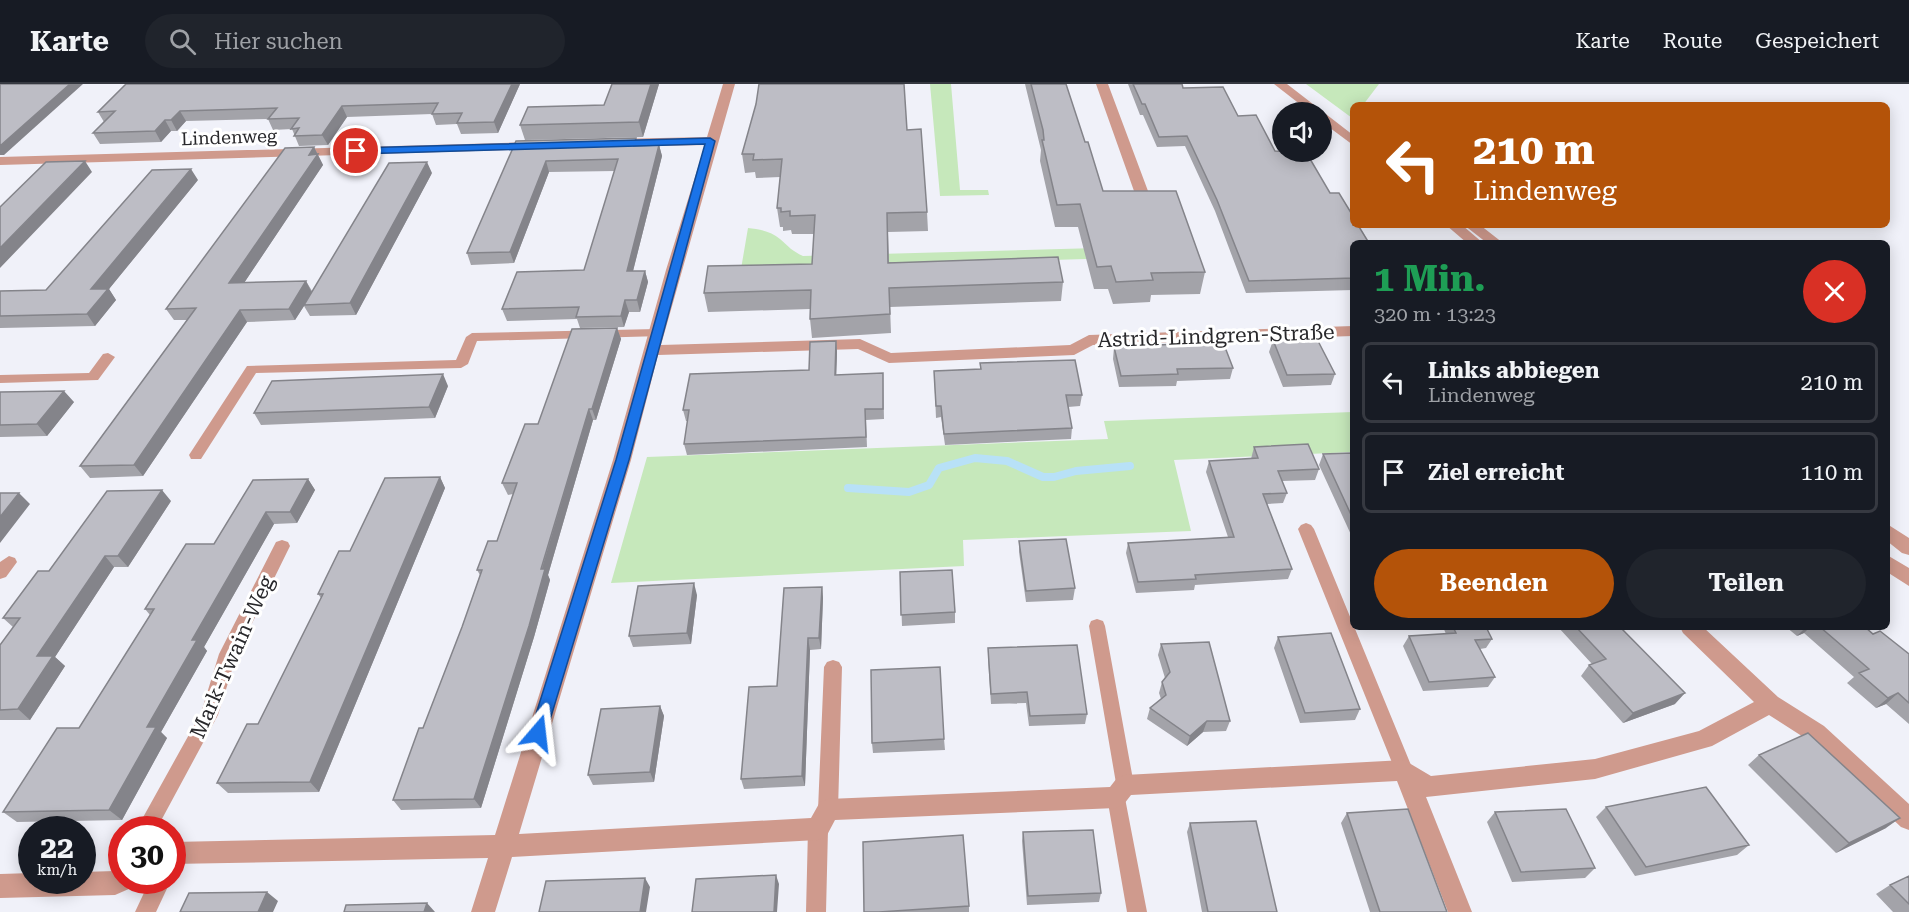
<!DOCTYPE html>
<html lang="de">
<head>
<meta charset="utf-8">
<style>
  body { margin:0; font-family:"Roboto Serif",serif; background:#20242c; color:#f1f3f6; height:100vh; display:flex; flex-direction:column; font-size:22px; white-space:nowrap }
  * { box-sizing:border-box; margin:0 }
  p { font-size:20px; color:#9ea1a6 }
  .icon { flex:none; width:33px; height:33px; fill:none; stroke:currentColor; stroke-width:2; stroke-linecap:round; stroke-linejoin:round }
  .map { position:relative; flex:1; overflow:hidden }
  .sheet { position:absolute; left:1350px; top:156px; width:540px; height:390px; display:flex; flex-direction:column; background:#171b24; border-radius:9px; box-shadow:0 3px 15px #0003 }
  .sheet>* { flex:none }
  .top-card { position:absolute; left:1350px; top:18px; width:540px; height:126px; border-radius:9px; box-shadow:0 3px 15px #0003; background:#b45309; color:#fff; overflow:hidden }
  .buttons { position:absolute; left:1272px; top:18px; display:grid; gap:12px }
  .buttons a { display:grid; place-items:center; width:60px; height:60px; border-radius:50%; background:#171b24; box-shadow:0 3px 15px #0003; font-size:30px }
  .speed { position:absolute; left:18px; top:732px; display:flex; gap:12px; font-size:30px; font-weight:700; text-align:center }
  .speed>* { display:grid; place-content:center; width:78px; height:78px; border-radius:50%; background:#171b24; box-shadow:0 3px 15px #0003; line-height:1 }
  .speed small { font-size:15px; font-weight:400 }
  .speed .limit { border:9px solid #d22; background:#fff; color:#111 }
  .pin { position:absolute; display:grid; place-items:center; width:51px; height:51px; color:#fff; margin:-26px; border:3px solid #fff; border-radius:50%; box-shadow:0 2px 6px #0007 }
  .me { position:absolute; width:66px; margin:-33px; rotate:17deg; stroke-linejoin:round; filter:drop-shadow(0 0 4px #0008) }
  .turn { display:flex; align-items:center; gap:21px; height:126px; padding:0 24px; font-size:27px }
  .turn .icon { width:78px; height:78px; stroke-width:2.5 }
  .turn b { display:block; font-size:42px; line-height:51px }
  .round { display:grid; place-items:center; flex:none; width:63px; height:63px; border-radius:32px; background:#20242c }
  .summary { display:flex; align-items:center; justify-content:space-between; height:102px; padding:0 24px }
  h1 { font-size:36px; font-weight:700; line-height:45px; color:#1e9e55 }
  .action { display:flex; gap:12px; margin-top:auto; padding:12px 24px }
  .action a { flex:1; height:69px; border-radius:36px; background:#b45309; color:#fff; font-size:24px; font-weight:700; line-height:69px; text-align:center }
  .action a+a { background:#20242c; color:#f1f3f6 }
  ul { padding:0; list-style:none }
  li { display:flex; align-items:center; gap:18px; height:81px; margin:0 12px 9px; padding:0 12px; border:3px solid #363941; border-radius:9px }
  li div { flex:1 }
  li b { display:block; font-size:22px }
  li em { font-style:normal }
  header { display:flex; align-items:center; gap:36px; box-sizing:border-box; height:84px; padding:0 30px; background:#171b24; border-bottom:2px solid #363941 }
  header strong { font-size:28px }
  nav { display:flex; gap:33px; margin-inline-start:auto; font-size:21px }
  .search { width:420px; height:54px; background:#20242c; display:flex; align-items:center; gap:15px; box-sizing:border-box; padding:0 21px; border-radius:33px; color:#9ea1a6; font-size:22px }
  .map>svg:first-child { display:block }
  .green { fill:#c6e8bb }
  .lines { fill:none; stroke-linecap:round; stroke-linejoin:round }
  .stream { stroke:#b8e1f7; stroke-width:8 }
  .lane { fill:#cf9a8d; fill-rule:evenodd }
  .street { fill:#cf9a8d; fill-rule:evenodd }
  .wall { fill:#a3a3a9 }
  .shaded-wall { fill:#84848a }
  .building { fill:#bdbdc5; stroke:#84848a; stroke-width:1.5 }
  .route { fill:#1a73e8; stroke:#114b97; stroke-width:1.5 }
  .labels { text-anchor:middle; dominant-baseline:central; stroke-width:6; stroke-linejoin:round; paint-order:stroke }
  .far-street-label { font-size:18px; fill:#28282b; stroke:#fff }
  .street-label { font-size:21px; fill:#28282b; stroke:#fff }
</style>
</head>
<body>
<header>
<strong>Karte</strong>
<div class="search"><svg class="icon" aria-label="search" viewBox="0 0 24 24"><circle cx="10" cy="10" r="6"/><path d="M15 15l6 6"/></svg>Hier suchen</div>
<nav><a>Karte</a><a>Route</a><a>Gespeichert</a></nav>
</header>
<div class="map">
<svg width="1909" height="828" viewBox="0 0 1909 828">
  <rect width="100%" height="100%" fill="#f0f1f9"/>
  <path class="green" d="M930,0H951L960,106H988L989,111L940,112Z
    M1306,0H1379L1363,21H1353L1352,34Z
    M748,144C759,145 771,147 780,155C789,163 792,167 803,172L1097,164L1121,174L741,185Z
    M1353,328V368L1174,376L1191,447L963,456L964,482L611,499L647,373L1108,355L1104,337Z"/>
  <g class="lines">
    <path class="stream" d="M848,404L909,408L929,401L939,384L975,374L1007,377L1043,393H1054L1076,387L1130,382"/>
    <path class="lane" d="M657,245L663,249L662,252L477,257L468,280L461,284L256,289L201,375H191L189,371L247,282L456,276L466,253L472,249Z
      M108,269L115,273L98,296L0,299V291L89,289L103,270Z
      M1306,439L1311,441L1314,445L1413,686L1411,692L1404,694L1397,692L1395,686L1298,445L1301,441Z
      M282,456L288,458L290,462L237,570L218,631L156,746H136L201,629L219,570L276,458Z
      M9,472L15,474L17,478L6,493L0,495V478Z
      M1097,535L1103,537L1105,542L1134,701L1132,707L1124,709L1147,828H1127L1107,713L1109,707L1117,705L1089,542L1091,537Z
      M833,576L839,578L842,583L838,726L835,732L828,735L821,732L818,726L824,583L827,578Z
      M818,736L825,739L828,745L826,828H806L808,745L811,739Z
      M150,796H171L156,828H135Z"/>
    <path class="street" d="M723,0H735L661,261L860,255L891,269L1070,261L1089,251L1353,242V252L1093,261L1074,271L889,279L858,265L658,271L631,376L519,750L811,734L820,718L828,715L1110,703L1117,694L1125,691L1404,676L1431,692L1595,675L1699,647L1754,618L1683,549L1680,543H1703L1778,613L1824,642L1909,720V746L1901,743L1808,656L1769,631L1712,662L1595,695L1426,713L1472,828H1448L1397,697L1131,711L1124,720L1116,724L835,736L826,753L818,756L512,773L495,828H471L488,774L172,780V758L495,751L613,376L666,186L705,61L613,63L607,59L613,55L707,53Z
      M1096,0H1108L1148,107L1146,110H1136L1134,107Z
      M1274,0H1287L1353,51V61L1322,38V28H1310Z
      M538,58L542,59L544,62L542,65L0,81V73Z
      M1446,141H1462L1483,159H1467Z
      M1464,141H1480L1503,159H1487Z
      M1887,440L1909,454V471L1902,469L1887,457Z
      M1887,471L1909,484V502L1887,488Z
      M122,784V796H134L131,804L115,811L0,814V790L32,789V796H82V788L115,787Z"/>
  </g>
  <path class="wall" d="M520,0L498,49L461,50L457,40L436,41L432,30L347,33L328,61L299,62L292,45L273,46L268,35L186,37L177,47H171L161,58L100,60L93,49L104,38L98,28Z
    M612,0H659L643,53L525,56L520,41L604,21Z
    M1025,0H1066L1085,58L1103,107L1205,188L1200,210L1151,211L1150,218L1113,220L1108,205H1094L1078,143H1055L1040,77L1041,66Z
    M1128,0H1182L1183,4L1238,32L1275,67L1353,159V206L1246,209L1215,127L1185,62L1157,63L1143,31H1140Z
    M907,46L927,128L928,147L888,148L889,178L1063,198L1061,217L890,223L891,249L812,254L810,235V225L708,228L704,209L812,180L814,150H792L791,146L783,147V143H780L777,124L780,93L756,94L755,88L745,89L742,70Z
    M636,54L638,62L659,61L662,72L633,187H645L648,198L640,228H629L624,243L580,244L577,235L507,237L502,225L584,186L615,87L549,88L514,179L471,181L467,169L516,57Z
    M314,63L323,81L244,199L306,197L312,207L432,89L356,231L310,232L304,222L295,236L247,238L143,392L90,394L80,382L187,236H174L166,225Z
    M198,96L109,205L116,216L95,242L0,244V207L46,206Z
    M617,244L621,255L596,336H593L548,491L550,496L534,553L481,724L401,726L393,716L423,644L462,543L480,491L477,486L497,457L513,410L508,411L502,399L538,340Z
    M1273,256L1335,290L1331,301L1283,303L1269,268Z
    M836,257L837,268L836,291L883,289L884,335L866,336L867,363L687,371L684,360L688,337H686L683,326L809,286Z
    M1114,263L1233,284L1230,295L1177,297L1176,302L1119,303L1113,275Z
    M980,279L1082,311L1080,322L1068,323L1072,344L1071,355L945,361L941,333L936,334L934,287L980,285Z
    M448,302L435,334L261,341L254,329Z
    M0,308L74,318L47,352L0,353Z
    M1254,363L1319,385L1315,396L1282,397L1287,409L1283,419L1267,420L1292,485L1288,495L1195,501L1194,506L1136,509L1126,469L1128,459L1228,453L1206,388L1209,377L1251,375Z
    M1353,369V455L1319,381L1323,370Z
    M440,393L445,404L319,708L228,709L217,699L258,640L321,514L318,510L350,467Z
    M308,395L315,406L297,439L274,440L204,563L207,567L161,648L167,654L122,736L17,738L3,728L79,644L150,531L145,525L214,460Z
    M171,417L128,483H114L55,573L65,582L30,636H0V561L13,543L3,534Z
    M1019,457L1075,504L1073,516L1026,518L1019,468Z
    M900,488L955,528V539L902,542Z
    M822,503L823,514L821,565L810,566L805,702L744,705L741,695Z
    M697,511L691,560L633,563L629,552Z
    M1443,543H1486L1492,555L1486,564L1480,565L1495,593L1488,603L1423,607L1403,562L1409,552L1446,550Z
    M1558,543H1620L1675,620L1623,639L1581,592L1589,581L1592,580Z
    M1786,543H1865L1873,550L1909,570V640L1886,620L1876,624L1847,599L1854,593L1804,549L1797,552Z
    M1278,553L1360,625L1355,636L1300,639L1274,564Z
    M1161,560L1230,637L1226,647L1203,648L1187,662L1147,635L1150,624L1161,615L1159,609L1162,598L1165,594L1158,571Z
    M988,564L1087,630L1085,640L1029,642L1026,619L991,620L988,575Z
    M660,622L664,632L654,698L593,701L588,691Z
    M944,655L945,666L873,669L872,659Z
    M1759,671L1886,744L1836,769L1748,681Z
    M1606,723L1749,761L1737,771L1635,792L1596,733Z
    M1495,728L1595,784L1585,794L1512,798L1487,738Z
    M1347,729L1447,828H1370L1341,739Z
    M1190,739L1277,828H1202L1187,748Z
    M1023,748L1101,809L1099,818L1027,821L1022,757Z
    M1909,792V828H1893L1876,810L1890,801Z
    M969,822V828H864Z"/>
  <path class="shaded-wall" d="M70,0H83L4,71H0V62Z
    M512,0H520L498,49L494,38Z
    M651,0H659L643,53L639,38Z
    M342,22L347,33L328,61L322,51Z
    M180,27L186,37L177,47L171,36Z
    M165,36L171,47L161,58L155,47Z
    M636,54L639,65L634,62Z
    M659,61L662,72L630,199L627,187Z
    M314,63L323,81L236,211L229,199Z
    M85,77L92,88L0,184V164Z
    M546,77L549,88L514,179L510,168Z
    M427,78L432,89L356,231L350,219Z
    M191,85L198,96L109,205L116,216L95,242L87,230L91,205Z
    M645,187L648,198L640,228L637,216Z
    M306,197L312,209L304,221V222L295,236L289,225Z
    M625,216L629,228L624,243L621,232Z
    M240,226L247,238L143,392L134,381Z
    M617,244L621,255L596,336L592,325Z
    M836,257L837,268L836,301L835,291Z
    M443,290L448,302L435,334L429,323Z
    M64,307L74,318L47,352L37,340Z
    M589,325L593,336L548,491L550,496L534,553L481,724L474,715Z
    M440,393L445,404L319,708L310,698Z
    M308,395L315,406L297,439L290,428Z
    M162,406L171,417L128,483L118,472Z
    M19,409L30,420L0,459V433Z
    M266,428L274,440L204,563L207,567L161,648L167,654L122,736L109,726L147,643L192,556Z
    M105,472L114,483L55,573L65,582L30,636L18,625L37,572Z
    M694,499L697,511L691,560L687,549Z
    M822,503L823,514L821,565L819,554Z
    M1806,543H1810L1804,549L1797,552Z
    M808,554L810,566L805,702L802,692Z
    M1685,609L1675,620L1623,639L1633,629Z
    M1898,609L1886,620L1876,624L1888,614Z
    M660,622L664,632L654,698L650,688Z
    M1207,637L1203,648L1187,662L1190,652Z
    M1900,734L1886,744L1836,769L1849,759Z
    M776,791L779,800L777,828H774Z
    M645,794L650,803L646,828H640Z
    M267,808L278,817L273,828H258Z
    M427,819L435,828H424Z"/>
  <path class="building" d="M0,0H70L0,62Z
    M126,0H512L494,38L457,39L462,29L432,30L438,19L342,22L322,51L294,52L299,44L291,45L299,34L268,35L277,24L180,27L171,36H165L155,47L93,49L115,27L98,28Z
    M612,0H651L639,38L520,41L528,23L604,21Z
    M759,0H904L907,46L921,45L927,128L887,129L888,179L1058,173L1063,198L889,204L890,230L810,235L811,206L704,209L708,182L812,180L815,131L790,132V127L781,128V124H777L782,75L753,76L754,70H742L756,20Z
    M1031,0H1066L1085,58H1088L1103,107H1176L1205,188L1151,189L1153,196L1116,198L1111,182L1097,183L1080,120L1057,121L1042,56H1044L1043,46Z
    M1133,0H1182L1183,4L1223,3L1238,32L1256,31L1275,67L1306,68L1330,109H1339L1353,132V141H1358L1369,159H1353V194L1249,197L1217,116L1187,52L1159,53L1145,20H1142Z
    M636,54L634,62L659,61L627,187H645L637,216H625L621,232L576,233L579,223L502,225L517,188L584,186L618,75L546,77L510,168L467,169L516,57Z
    M314,63L309,71L318,70L229,199L306,197L289,225L240,226L134,381L80,382L196,224L166,225L285,64Z
    M85,77L0,164V123L46,78Z
    M427,78L350,219L304,221L389,79Z
    M191,85L91,205H108L87,230L0,232V207L46,206L152,86Z
    M617,244L592,325H589L541,485H545L529,542L474,715L393,716L419,644H423L462,543L482,486H477L488,457H497L517,399H502L525,340H538L572,245Z
    M1317,255L1335,290L1287,291L1273,256Z
    M836,257L835,291L883,289V325H865L866,353L684,360L689,326H683L690,290L809,286L810,258Z
    M1223,258L1233,284L1177,285L1178,290L1121,292L1114,263Z
    M1075,276L1082,311H1066L1072,344L944,350L941,322H936L934,287L981,285L980,279Z
    M443,290L429,323L254,329L272,297Z
    M64,307L37,340L0,341V308Z
    M1308,360L1319,385L1278,387L1287,409L1263,410L1292,485L1195,491L1196,495L1138,498L1128,459L1234,453L1209,377L1258,374L1254,363Z
    M1353,369V435L1323,370Z
    M440,393L310,698L217,699L247,640H258L323,510H318L339,467H350L385,394Z
    M308,395L290,428H266L192,556H197L147,643H156L109,726L3,728L57,644H79L154,525H145L186,460H214L253,396Z
    M162,406L118,472H105L37,572H53L18,625L0,626V561L20,534H3L38,487H49L107,407Z
    M0,409H19L0,433Z
    M1066,455L1075,504L1026,507L1019,457Z
    M952,486L955,528L901,531L900,488Z
    M694,499L687,549L629,552L638,502Z
    M822,503L819,554H808L802,692L741,695L749,603L777,602L784,504Z
    M1453,543H1486L1492,555L1475,556L1495,593L1429,598L1409,552L1456,549Z
    M1576,543H1620L1685,609L1633,629L1589,581L1606,575Z
    M1820,543H1865L1873,550L1880,547L1909,570V619L1898,609L1888,614L1859,589L1869,585Z
    M1331,549L1360,625L1305,629L1278,553Z
    M1209,558L1230,637H1207L1190,652L1150,624L1166,611L1162,598L1170,588L1161,560Z
    M1077,561L1087,630L1030,632L1027,608L991,610L988,564Z
    M940,583L944,655L872,659L871,586Z
    M660,622L650,688L588,691L601,625Z
    M1808,649L1900,734L1849,759L1759,671Z
    M1706,703L1749,761L1646,783L1606,723Z
    M1408,725L1447,828H1380L1347,729Z
    M1566,725L1595,784L1521,788L1495,728Z
    M1256,737L1277,828H1208L1190,739Z
    M1093,746L1101,809L1028,812L1023,748Z
    M963,751L969,822L879,828H864L863,758Z
    M776,791L774,828H692L696,795Z
    M1909,792V820L1890,801Z
    M645,794L640,828H539L546,797Z
    M267,808L258,828H180L189,809Z
    M427,819L424,828H344L346,821Z"/>
  <path class="route" d="M710,54L715,57L629,376L546,649L544,654L538,656L532,654L530,649L616,376L705,60L356,70L352,67L356,64Z"/>
  <g class="labels">
    <g class="far-street-label">
      <text transform="translate(229 53) rotate(-2)">Lindenweg</text>
    </g>
    <g class="street-label">
      <text transform="translate(1216 252) rotate(-2)">Astrid-Lindgren-Straße</text>
      <text transform="translate(232 573) rotate(-66)">Mark-Twain-Weg</text>
    </g>
  </g>
</svg>
<div class="buttons">
<a><svg class="icon" aria-label="sound" viewBox="0 0 24 24"><path d="M4 9h4l5-4v14l-5-4H4zM17 9q2 3 0 6"/></svg></a>
</div>
<div class="speed"><div>22<small>km/h</small></div><div class="limit">30</div></div>
<div class="pin" style="left:356px;top:67px;background:#d93025"><svg class="icon" aria-label="arrive" viewBox="0 0 24 24"><path d="M6 21V4h12l-3 4 3 4H6"/></svg></div>
<svg class="me" style="left:538px;top:649px" viewBox="-20 -20 40 40"><path d="M0-17L14 15 0 8-14 15z" fill="#1a73e8" stroke="#fff" stroke-width="4"/></svg>
<div class="top-card">
<div class="turn"><svg class="icon" aria-label="left" viewBox="0 0 24 24"><path d="M17 20v-9H6M10 6l-5 5 5 5"/></svg><div><b>210 m</b>Lindenweg</div></div>
</div>
<section class="sheet">
<div class="summary"><div><h1>1 Min.</h1><p>320 m · 13:23</p></div><a class="round" style="background:#d93025;color:#fff"><svg class="icon" aria-label="close" viewBox="0 0 24 24"><path d="M6 6l12 12M18 6L6 18"/></svg></a></div>
<ul>
<li><svg class="icon" aria-label="left" viewBox="0 0 24 24"><path d="M17 20v-9H6M10 6l-5 5 5 5"/></svg><div><b>Links abbiegen</b><p>Lindenweg</p></div><em>210 m</em></li>
<li><svg class="icon" aria-label="arrive" viewBox="0 0 24 24"><path d="M6 21V4h12l-3 4 3 4H6"/></svg><div><b>Ziel erreicht</b></div><em>110 m</em></li>
</ul>
<div class="action"><a>Beenden</a><a>Teilen</a></div>
</section>
</div>
</body>
</html>
